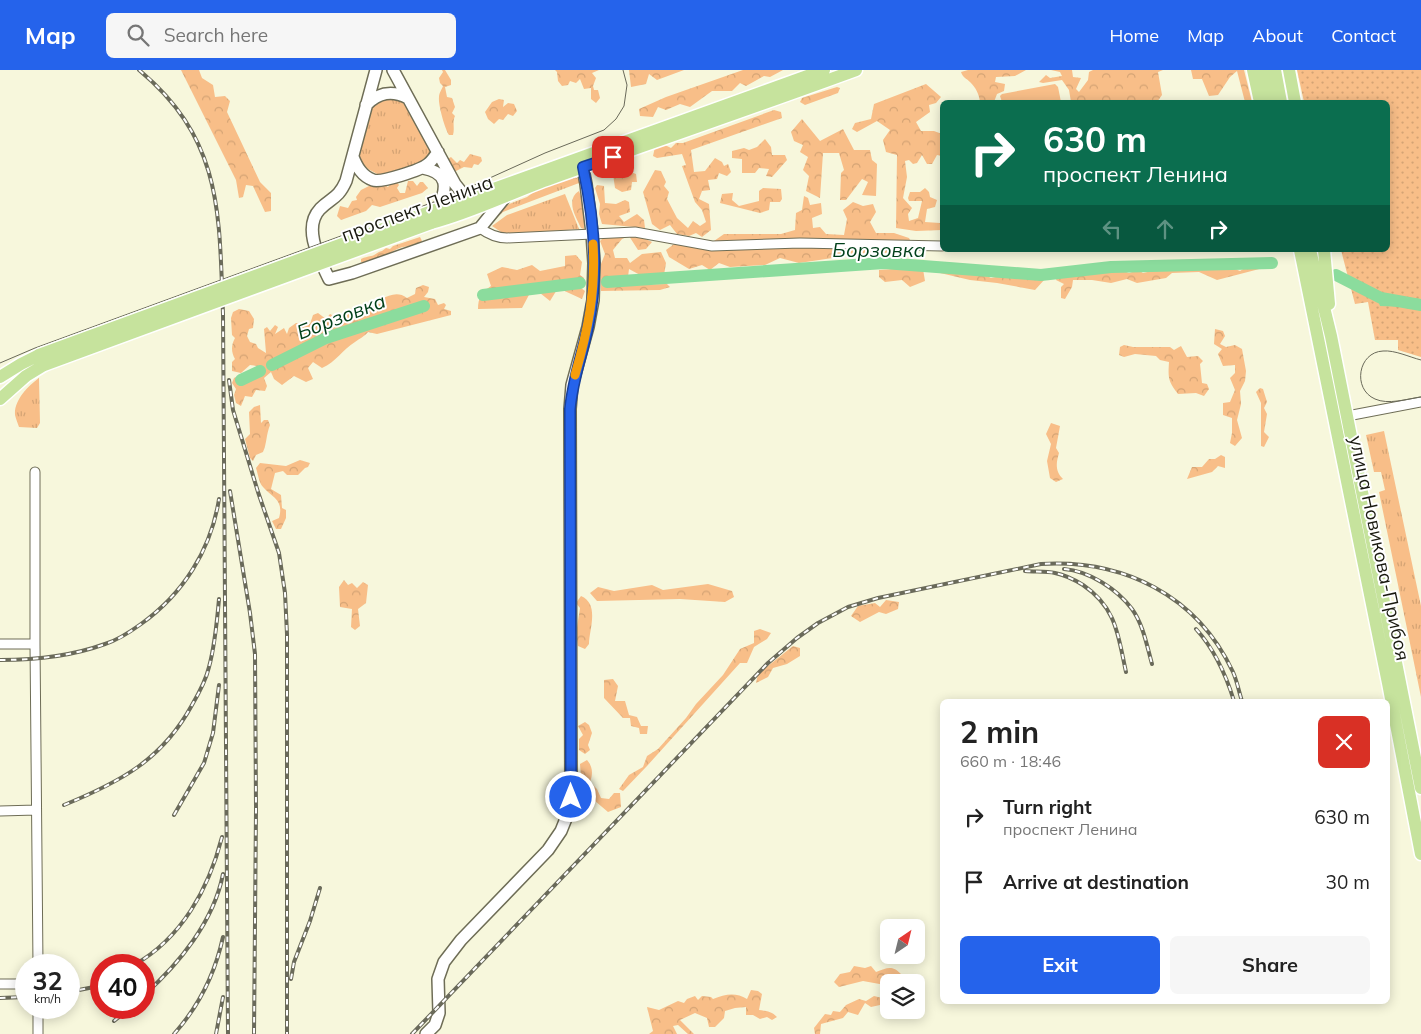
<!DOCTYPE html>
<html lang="en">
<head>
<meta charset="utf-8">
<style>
  body { margin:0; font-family:Mulish,sans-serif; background:#f6f6f6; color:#222; height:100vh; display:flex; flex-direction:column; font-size:19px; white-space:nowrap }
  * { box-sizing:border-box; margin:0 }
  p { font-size:16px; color:#767676 }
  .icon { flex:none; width:28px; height:28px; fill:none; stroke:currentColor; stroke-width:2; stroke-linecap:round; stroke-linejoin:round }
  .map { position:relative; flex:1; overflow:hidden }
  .side { position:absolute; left:940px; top:629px; width:450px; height:305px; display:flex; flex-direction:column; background:#fff; border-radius:8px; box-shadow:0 2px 12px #0003 }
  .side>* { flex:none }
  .hud { position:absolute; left:940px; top:30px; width:450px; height:152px; border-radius:8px; box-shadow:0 2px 12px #0003; background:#0b6e4f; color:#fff; overflow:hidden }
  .needle { width:32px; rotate:35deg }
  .tools { position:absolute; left:880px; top:849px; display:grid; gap:10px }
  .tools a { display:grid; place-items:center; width:45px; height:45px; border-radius:8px; background:#fff; box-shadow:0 2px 12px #0003; font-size:25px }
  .speed { position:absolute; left:15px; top:884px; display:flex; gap:10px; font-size:25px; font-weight:700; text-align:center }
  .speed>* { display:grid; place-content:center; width:65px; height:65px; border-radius:50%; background:#fff; box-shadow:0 2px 12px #0003; line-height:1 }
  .speed small { font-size:12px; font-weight:400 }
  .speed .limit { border:8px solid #d22; background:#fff; color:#111 }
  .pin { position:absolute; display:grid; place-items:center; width:42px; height:42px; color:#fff; margin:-21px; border-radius:10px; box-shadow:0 2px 8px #0006 }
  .me { position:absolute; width:55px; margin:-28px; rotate:0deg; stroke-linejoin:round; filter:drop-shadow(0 0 4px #0008) }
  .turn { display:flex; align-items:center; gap:18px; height:105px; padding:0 20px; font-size:22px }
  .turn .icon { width:65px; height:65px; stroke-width:2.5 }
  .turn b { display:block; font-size:35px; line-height:42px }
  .lanes { display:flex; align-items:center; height:48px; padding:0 20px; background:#0003; justify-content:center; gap:25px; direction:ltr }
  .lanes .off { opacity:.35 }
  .round { display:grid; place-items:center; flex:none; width:52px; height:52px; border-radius:8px; background:#f6f6f6 }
  .headline { display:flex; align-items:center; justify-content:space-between; height:85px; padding:0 20px }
  h1 { font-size:30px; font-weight:700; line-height:38px }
  .action { display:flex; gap:10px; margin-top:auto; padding:10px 20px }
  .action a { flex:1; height:58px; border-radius:8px; background:#2563eb; color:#fff; font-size:20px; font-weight:700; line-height:58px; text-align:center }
  .action a+a { background:#f6f6f6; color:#222 }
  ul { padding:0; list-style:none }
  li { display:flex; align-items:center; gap:15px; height:65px; padding:0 20px }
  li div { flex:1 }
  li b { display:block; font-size:19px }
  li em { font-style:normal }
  header { display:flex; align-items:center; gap:30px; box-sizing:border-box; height:70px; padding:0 25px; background:#2563eb; color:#fff }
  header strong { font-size:24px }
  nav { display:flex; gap:28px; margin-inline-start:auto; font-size:18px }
  .search { width:350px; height:45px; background:#f6f6f6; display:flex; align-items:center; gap:12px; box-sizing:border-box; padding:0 18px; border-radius:8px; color:#767676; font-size:19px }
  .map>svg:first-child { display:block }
  .grass { fill:url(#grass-tufts) }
  .forest { fill:url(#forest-crowns) }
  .park { fill:url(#park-dots) }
  .pitch { fill:#f8be88 }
  .water { fill:#8bdc9d }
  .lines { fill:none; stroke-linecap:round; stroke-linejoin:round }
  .river { stroke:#8bdc9d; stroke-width:12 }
  .street-casing { stroke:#6e6d56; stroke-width:11 }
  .secondary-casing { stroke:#6e6d56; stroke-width:14 }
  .primary-casing { stroke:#fff; stroke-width:15 }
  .street { stroke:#fff; stroke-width:9 }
  .secondary { stroke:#fff; stroke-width:11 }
  .primary { stroke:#c6e39d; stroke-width:12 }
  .tram { stroke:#6a6a5a; stroke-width:1 }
  .rail-casing { stroke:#6a6a5a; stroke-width:4 }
  .rail { stroke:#fff; stroke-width:2; stroke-dasharray:5.5; stroke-linecap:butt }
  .primary-bridge-casing { stroke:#fff; stroke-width:15; stroke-linecap:butt }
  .primary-bridge { stroke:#c6e39d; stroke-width:12 }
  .route-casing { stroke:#184099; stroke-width:12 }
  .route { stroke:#2563eb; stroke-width:9 }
  .slow { stroke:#f59e0b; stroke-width:9 }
  .labels { text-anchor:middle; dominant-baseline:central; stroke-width:4; stroke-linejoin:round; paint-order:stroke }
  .street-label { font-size:19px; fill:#19190f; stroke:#fff }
  .water-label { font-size:20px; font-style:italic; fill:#003f19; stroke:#fff }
</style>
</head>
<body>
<header>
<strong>Map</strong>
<div class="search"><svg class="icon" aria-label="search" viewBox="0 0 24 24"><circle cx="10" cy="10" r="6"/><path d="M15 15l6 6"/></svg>Search here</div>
<nav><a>Home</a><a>Map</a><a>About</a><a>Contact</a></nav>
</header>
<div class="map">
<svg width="1421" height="964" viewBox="0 0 1421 964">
  <defs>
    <pattern id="grass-tufts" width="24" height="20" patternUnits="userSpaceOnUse" patternTransform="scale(1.25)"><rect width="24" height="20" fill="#f8be88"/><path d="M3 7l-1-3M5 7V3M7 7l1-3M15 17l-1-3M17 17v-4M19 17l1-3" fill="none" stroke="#d4a374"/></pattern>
    <pattern id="forest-crowns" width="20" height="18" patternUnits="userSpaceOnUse" patternTransform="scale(1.25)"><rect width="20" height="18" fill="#f8be88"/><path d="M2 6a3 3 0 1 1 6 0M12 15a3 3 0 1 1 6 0" fill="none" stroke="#d4a374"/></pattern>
    <pattern id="park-dots" width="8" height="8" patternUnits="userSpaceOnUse" patternTransform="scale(1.25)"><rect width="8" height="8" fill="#f8be88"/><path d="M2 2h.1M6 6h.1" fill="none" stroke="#d4a374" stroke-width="1.8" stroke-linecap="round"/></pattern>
  </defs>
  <rect width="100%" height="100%" fill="#f7f7dc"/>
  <path class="grass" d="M382,26L403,30L432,81L424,93L379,105L368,99L362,94L358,82L371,36Z
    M575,107L579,109V113L503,142L490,154L502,137L527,127L538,119L571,108Z
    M565,124L579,159L514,164H504L492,156L507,145Z
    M39,308L40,353L37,358L19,357C18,354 16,349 15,345C14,330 28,316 39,308Z
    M1384,361L1421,536V627L1379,422L1385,420L1381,402H1374L1366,365Z"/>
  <path class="forest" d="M181,0H199L202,8L213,15L215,27L225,26L230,31L227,42L260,112L271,123V141L265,142L253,116L246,115L243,127L239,128L236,110Z
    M442,0H445L451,10V15L445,17L447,27L452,28L455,37L452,43L455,46C452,52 455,58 453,65H449C445,59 438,35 439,27C439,23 442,19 443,16L440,13L439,8L443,2Z
    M555,0H599L592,3L596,8L593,16L594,20H598L600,28L596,33L591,29V18L584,19L580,9L576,13L570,11L568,15L562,16L558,11L557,2Z
    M629,0H684L657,10L649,4L646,14L631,17Z
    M743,0H783L770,7L764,6L746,16L740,13L732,21H712L690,37L680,34L666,40L658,37L653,47L640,46L639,39L666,27Z
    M968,0H1026L1015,6L996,7L995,12L1005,14L1004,21L997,24L994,32H980C979,24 976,18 970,12C966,8 963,8 961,2Z
    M1051,0H1072L1073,7L1081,8L1076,19L1079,22L1088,10L1089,2L1093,0H1163L1158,2L1162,25L1157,32H1126L1121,31L1118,32H1071L1069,20L1062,10L1043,13L1039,12L1046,5L1050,8L1062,6L1060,2Z
    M1191,0H1244L1252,32H1245L1237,1L1230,7L1218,25L1209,26L1202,9H1193Z
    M926,14L941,27L936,33L929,35L930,42L916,52L921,61H934L942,64V88V86L937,85L932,94H927L922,85L917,93L913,94L909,90L905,91L907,107L903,128L912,138L908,144L909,151L918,148L922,131H909L908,128L910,122H920L925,118L929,122L930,127L937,130L935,137L927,139L925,152L940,153L942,135V160L916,161L896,158L897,85L886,82L883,70L890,60L877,51L857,62L852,59L855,53L871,49L874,34Z
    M837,17L840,18L838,23L805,35L800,32L802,28Z
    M499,29L504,30L503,37L508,33L514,34L517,41L513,46L508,44L503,50L499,49L494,54L488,49L485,42L492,32Z
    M774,40L781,42L782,48L691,80L694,102L705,101L715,88L722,92L724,96L728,94L731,102L727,106L719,103L717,109L708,110L710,120L702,121L699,129L709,134L711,160L702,167L696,163L689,166L677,164L670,155L660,160L652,154L643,122L655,100L661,101L666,112L664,116L669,122L667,129L677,148L688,158L693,151L700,156L706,152L702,140L695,132L682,96L686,95L682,84L657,88L653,86L655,77L663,74L671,78L676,73H683Z
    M802,49L820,71L843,59L854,80H870L872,90L877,94L876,126L862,125L868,112L862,109L846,130H840L841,103L844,100L839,83H823L820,128L806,121L809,106L803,100L808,87L800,82L803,75L794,71L791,62Z
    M765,69L771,77L772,85H785L787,90L772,107L766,106L769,99L759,98L755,103H742V89L732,88V81L744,78L749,80L757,77Z
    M470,84L481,87L482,91L478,95L474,94L472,98L464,97L454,102L446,90L451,87L457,93L460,90L464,92Z
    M626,100L636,104L637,112H632L631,120L622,122L615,118L613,104Z
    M393,111H396L399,115L397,118L400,123H405L408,111H413L417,116L420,112H423L428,118L422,123L380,137L372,135L366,141L341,150L337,146L340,136L348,138L352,131L357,130L356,127L361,120L373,114L376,116L383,114L388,117Z
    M597,115L604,116L605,133L616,134L625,130L629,132L630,142L619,146L624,152L637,144L644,150L645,158L602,154L599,144L600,134L595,118Z
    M763,118L781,119L782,129L780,132H770L769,140L760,143L720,133L722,124L733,123L732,130L739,136L759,131V121Z
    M579,121L584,134V159L581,158C576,147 565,130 579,121Z
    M804,126L808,128L810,135L821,133L822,144L812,148L813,158L820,157L826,164L844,165L847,149L843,140L853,132L863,136L873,134L876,142L870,152L876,163H894L909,168L915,180L903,184L873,182L799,193L780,188L765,195L730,197L719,193L710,200L702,195L689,199L669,187L666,180L674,174L704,178L724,164H781L795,160L796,143L802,140Z
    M619,164L639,166L652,172L646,179L638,180L629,166L622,169L613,180L615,188H627L630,193L642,184L661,182L666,193L664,205L642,206L629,199L627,215L667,214L670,217L660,220L601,221V194L605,184L600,171L605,166Z
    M420,167L422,171L414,178C399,171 384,191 369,193C367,193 364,193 361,192V189C365,187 367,187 371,186C376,185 377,182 382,181L386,178L390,179L393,176Z
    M576,185L582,192L580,205L584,208L581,218L585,221L582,229L558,218L550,231L540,223H530L522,238L478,239C478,228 482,222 491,216L487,204L502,197L517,200L532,195L540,201L565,196V186Z
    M1269,189L1267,197L1217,210L1199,202L1172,203L1166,208L1137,213L1127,209L1111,213L1092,210H1073L1072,217L1065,229L1061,228V217L1064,214L1056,210L1058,205L1121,200L1129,203L1138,200L1143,203L1165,198H1184L1189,194L1204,193L1212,200L1235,199L1240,201L1258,190Z
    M922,191L937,195L946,202L959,197L974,204L981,203L991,208L1005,205L1029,208L1037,205L1045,209L1035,220L997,213L970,210L923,199L925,211L910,217L902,210L885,212L879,207V200L909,198Z
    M423,215L429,217L428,222L424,227L435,229L438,235L444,233L446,235L444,239L451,241V245L377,264L368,262C364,267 360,268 355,272C343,279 336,292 322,298L313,292L308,298L313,309L306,312L294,306L282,315L274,309L271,302L264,308L267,316L265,321L256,320L252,327L245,326L241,336L236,333L234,325L236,319L232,313L234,308L236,307L239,309L245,307L251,311L254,306L258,305L257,296L250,295L241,303L232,301V292L235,289C231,282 231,275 235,268L232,265L231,248L233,242L239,239L249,241L254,249L253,258L249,259L247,266L250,272L256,274L258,278L266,283L264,259L267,257L270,261L275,255L278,257L275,264L284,258L287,264L289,258L296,253L310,254L313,245L318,243L326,249L330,244L334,246L337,244L346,246C354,238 369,233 380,234L381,229C390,225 398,221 407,228L415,224L416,218Z
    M1215,259L1223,261L1225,266L1220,274L1226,277L1235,275L1242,279L1246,301L1245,311L1240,321L1241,334L1237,350L1242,368L1235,376L1230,373L1232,363V348L1223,345V333L1230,332L1235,320L1230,308L1235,303V295L1223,296L1218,284L1222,279L1214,274Z
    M1124,275L1133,277H1170L1174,280L1181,276L1187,287L1198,286L1203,291L1200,294L1202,313L1207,314L1209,319L1204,326L1196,323L1178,324C1168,311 1168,308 1169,292L1160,290L1156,286L1135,284L1124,287L1119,285L1120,277Z
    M1260,318L1263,319L1267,332L1264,338L1267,344L1264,362L1269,367L1264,377L1261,376V333L1256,322Z
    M260,335L261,353L264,350H268L270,355C266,365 267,373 263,382L256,385L253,391L250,388L245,369L250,364L249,342L254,337Z
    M1051,353L1060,356L1056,378L1059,383C1056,393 1055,401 1063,409L1056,412L1050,408L1047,391L1051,374L1046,364Z
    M1221,385L1225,387V398L1218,396L1212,402L1187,409L1192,397H1202L1209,389H1215Z
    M300,390L310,393L308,397L305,398L298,405H287L283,401L275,403L271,419L281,425L282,438L286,440V448L281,459H276L272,451L279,448C284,430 273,428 263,417C259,413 258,404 256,398L260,393L286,396Z
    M344,510L348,515L352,513L357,518L363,512L368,515L366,533L358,539L360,556L355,560L351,557L352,539L340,537L339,517Z
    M708,514L732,521L734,527L725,532L680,529L597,531L590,523L598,517L614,521L652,515L663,520Z
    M581,526C600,534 589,560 589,574L585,579L578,576L576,564L580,538L576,533Z
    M886,530L899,532L898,539L886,544L879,542L860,552L851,546L858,536L875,533L880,537Z
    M760,559L771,563L767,569L754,577L747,593H740L647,696L623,721L619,719L629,705L643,697L647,686L658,679L686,648L696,634L723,605L740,579L754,573V561Z
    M793,576L800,578V586L787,594L773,598L768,607L756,613L758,604Z
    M613,609L618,616L615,631H625L629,645L637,647L641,656H648L647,664H640L639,658L631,656L630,648H623L604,628V610Z
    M585,652L589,655L592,663L588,675L590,680L585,684L579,680V669L583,665L578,656Z
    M587,690C593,697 593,704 590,712L597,719L601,728L609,729L614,723H620L621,737L608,742L582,720L580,694Z
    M854,896L865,898L871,896L876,902C887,898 892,895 901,904L897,911L890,908L885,915L863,911L839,917L834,912L840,904L850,902Z
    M751,920L758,921L762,924L759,940C766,941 772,941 777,947L772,950L767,947L760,949L753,945H746V937L735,938L725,941L724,948L715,957H709L707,948L695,943L680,950L694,964H688L678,955L673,956L677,964H649L653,961L647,937L659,940L678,931L684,933L687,929L695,926L698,930L702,926L711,927L713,929C725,924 736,922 747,929Z
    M889,923V931L885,930L880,935L871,937L865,933L858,945L848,942L843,948L821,954L820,964H815L814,958L825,944L831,945L833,941L840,942L846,935L859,929L866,931L874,926L882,928Z"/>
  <path class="park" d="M1297,0H1421V287L1398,280V270H1375L1368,232L1355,234L1341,180H1388V32H1304Z"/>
  <path class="pitch" d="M1055,14L1058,17L1061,32H1002L1000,26L1002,24Z"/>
  <path class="water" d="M1378,225L1421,229V239L1404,237L1380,236L1377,228Z"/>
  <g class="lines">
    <path class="river" d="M1336,205L1381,228L1421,235
      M607,212L884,193L1041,205L1111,197L1272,193
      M483,225L580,213
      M272,295L326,268L424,236
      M241,310L260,301"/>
    <defs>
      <path id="street" d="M480,158C488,164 497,168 507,168L635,162L712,176L800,173L942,176
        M1342,347L1421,332
        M35,402V574L38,895
        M0,574H35
        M0,741L36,740
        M0,914H26
        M38,938V964"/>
      <path id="secondary" d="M376,0L346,111C338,129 332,127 320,139C302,158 320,190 329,209L352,203L480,158L506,126
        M393,0L455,114L467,129
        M366,35C379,22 392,20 408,28
        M353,87C357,97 362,106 373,110C381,113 421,100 428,94C432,91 435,86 438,82
        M423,98C449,103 447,117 439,138
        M426,964L435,955L439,943L438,909L444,892L461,870L548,780L561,761L567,746L571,727L570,339L572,315L588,257L593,230L594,193L592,163L586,114L581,89"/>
      <path id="primary" d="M1253,0L1260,32
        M1265,0L1272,32
        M1275,0L1281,32
        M1289,0L1295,32
        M427,143L824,0
        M431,153C473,142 512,122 552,108C653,72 755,37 856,0
        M1300,180L1388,613L1421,784
        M1310,180L1331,266L1421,718
        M1324,180L1329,234
        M0,307L21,294L39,285
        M0,329L26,306L44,295"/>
    </defs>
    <use href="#street" class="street-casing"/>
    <use href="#secondary" class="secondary-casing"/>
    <use href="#primary" class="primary-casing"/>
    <use href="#street" class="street"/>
    <use href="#secondary" class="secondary"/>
    <use href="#primary" class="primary"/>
    <path class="tram" d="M1421,290C1409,287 1395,280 1383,281C1358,282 1352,319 1375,329C1388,335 1407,329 1421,327
      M0,293L35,278L450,126L545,83L604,60L616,49L624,36L627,15L623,0"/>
    <defs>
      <path id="rail" d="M139,0C223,70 219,143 223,244L228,964
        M229,310L233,340L258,422L279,483L285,523L287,564V964
        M230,421L250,543L255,584L256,739L254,964
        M1064,499C1089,501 1117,519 1132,539C1143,554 1147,576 1152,594
        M1025,501C1035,502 1046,501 1055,503C1065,505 1075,510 1083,515C1117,538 1118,566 1126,602
        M1196,559C1215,580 1226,605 1234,631
        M0,590C35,590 72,586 105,574C118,570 130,562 141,554C183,524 211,480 219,429
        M64,735C120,712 162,690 192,635C199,623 206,610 209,597C215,575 217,552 219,529
        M174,745L204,693L213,663L219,615
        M134,895C182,868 209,818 222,767
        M291,909L294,892L310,851L320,818
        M69,922L94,917L101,913
        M144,925C179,894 214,851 223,804
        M0,928L26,927
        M114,951L130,938
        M174,964C199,936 215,904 223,867
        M216,964L223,927
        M412,964L768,593L797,568L818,553L848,537L878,528L1041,494C1123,489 1197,525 1233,602C1237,611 1239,622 1242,631"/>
    </defs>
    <use href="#rail" class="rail-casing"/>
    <use href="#rail" class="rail"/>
    <defs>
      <path id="primary-bridge" d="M39,285L427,143
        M44,295L431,153"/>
    </defs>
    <use href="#primary-bridge" class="primary-bridge-casing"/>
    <use href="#primary-bridge" class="primary-bridge"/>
  </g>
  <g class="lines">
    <defs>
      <path id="route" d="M571,727L570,339C573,308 582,286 588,257C599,206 594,148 583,97L613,87"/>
    </defs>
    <use href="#route" class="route-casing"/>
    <use href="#route" class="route"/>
    <path class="slow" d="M575,305C588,260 596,221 593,174"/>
  </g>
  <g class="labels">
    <g class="street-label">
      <text transform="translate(417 138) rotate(-20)">проспект Ленина</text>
      <text transform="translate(1380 478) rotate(78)">улица Новикова-Прибоя</text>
    </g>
    <g class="water-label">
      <text x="879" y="179">Борзовка</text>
      <text transform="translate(341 246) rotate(-21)">Борзовка</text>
    </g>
  </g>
</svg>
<div class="tools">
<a><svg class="needle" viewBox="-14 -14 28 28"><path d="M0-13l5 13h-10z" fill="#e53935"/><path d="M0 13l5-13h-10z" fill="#767676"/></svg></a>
<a><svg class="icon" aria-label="layers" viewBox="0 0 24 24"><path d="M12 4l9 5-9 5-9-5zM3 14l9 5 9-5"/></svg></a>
</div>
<div class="speed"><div>32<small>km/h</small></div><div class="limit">40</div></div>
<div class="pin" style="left:613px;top:87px;background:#d93025"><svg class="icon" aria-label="arrive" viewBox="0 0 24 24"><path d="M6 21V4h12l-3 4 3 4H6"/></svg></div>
<svg class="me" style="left:571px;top:727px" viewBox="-20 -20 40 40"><circle r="17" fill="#2563eb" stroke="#fff" stroke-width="3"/><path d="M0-11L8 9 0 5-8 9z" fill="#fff"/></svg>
<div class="hud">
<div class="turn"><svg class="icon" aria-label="right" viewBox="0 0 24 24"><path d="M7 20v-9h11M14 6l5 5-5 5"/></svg><div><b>630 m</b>проспект Ленина</div></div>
<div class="lanes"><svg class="icon off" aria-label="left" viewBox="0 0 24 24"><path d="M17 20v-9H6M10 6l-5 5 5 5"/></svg><svg class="icon off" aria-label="ahead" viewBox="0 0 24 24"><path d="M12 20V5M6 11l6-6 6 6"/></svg><svg class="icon" aria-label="right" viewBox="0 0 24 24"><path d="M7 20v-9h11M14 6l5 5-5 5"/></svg></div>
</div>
<section class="side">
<div class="headline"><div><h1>2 min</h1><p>660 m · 18:46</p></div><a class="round" style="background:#d93025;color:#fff"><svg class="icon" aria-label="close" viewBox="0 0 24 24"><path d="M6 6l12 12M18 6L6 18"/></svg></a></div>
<ul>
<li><svg class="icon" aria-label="right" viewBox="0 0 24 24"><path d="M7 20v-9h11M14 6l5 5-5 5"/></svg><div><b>Turn right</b><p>проспект Ленина</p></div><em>630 m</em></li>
<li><svg class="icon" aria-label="arrive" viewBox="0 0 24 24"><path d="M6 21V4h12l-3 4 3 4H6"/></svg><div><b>Arrive at destination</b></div><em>30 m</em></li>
</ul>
<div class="action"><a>Exit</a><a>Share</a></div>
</section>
</div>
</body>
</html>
